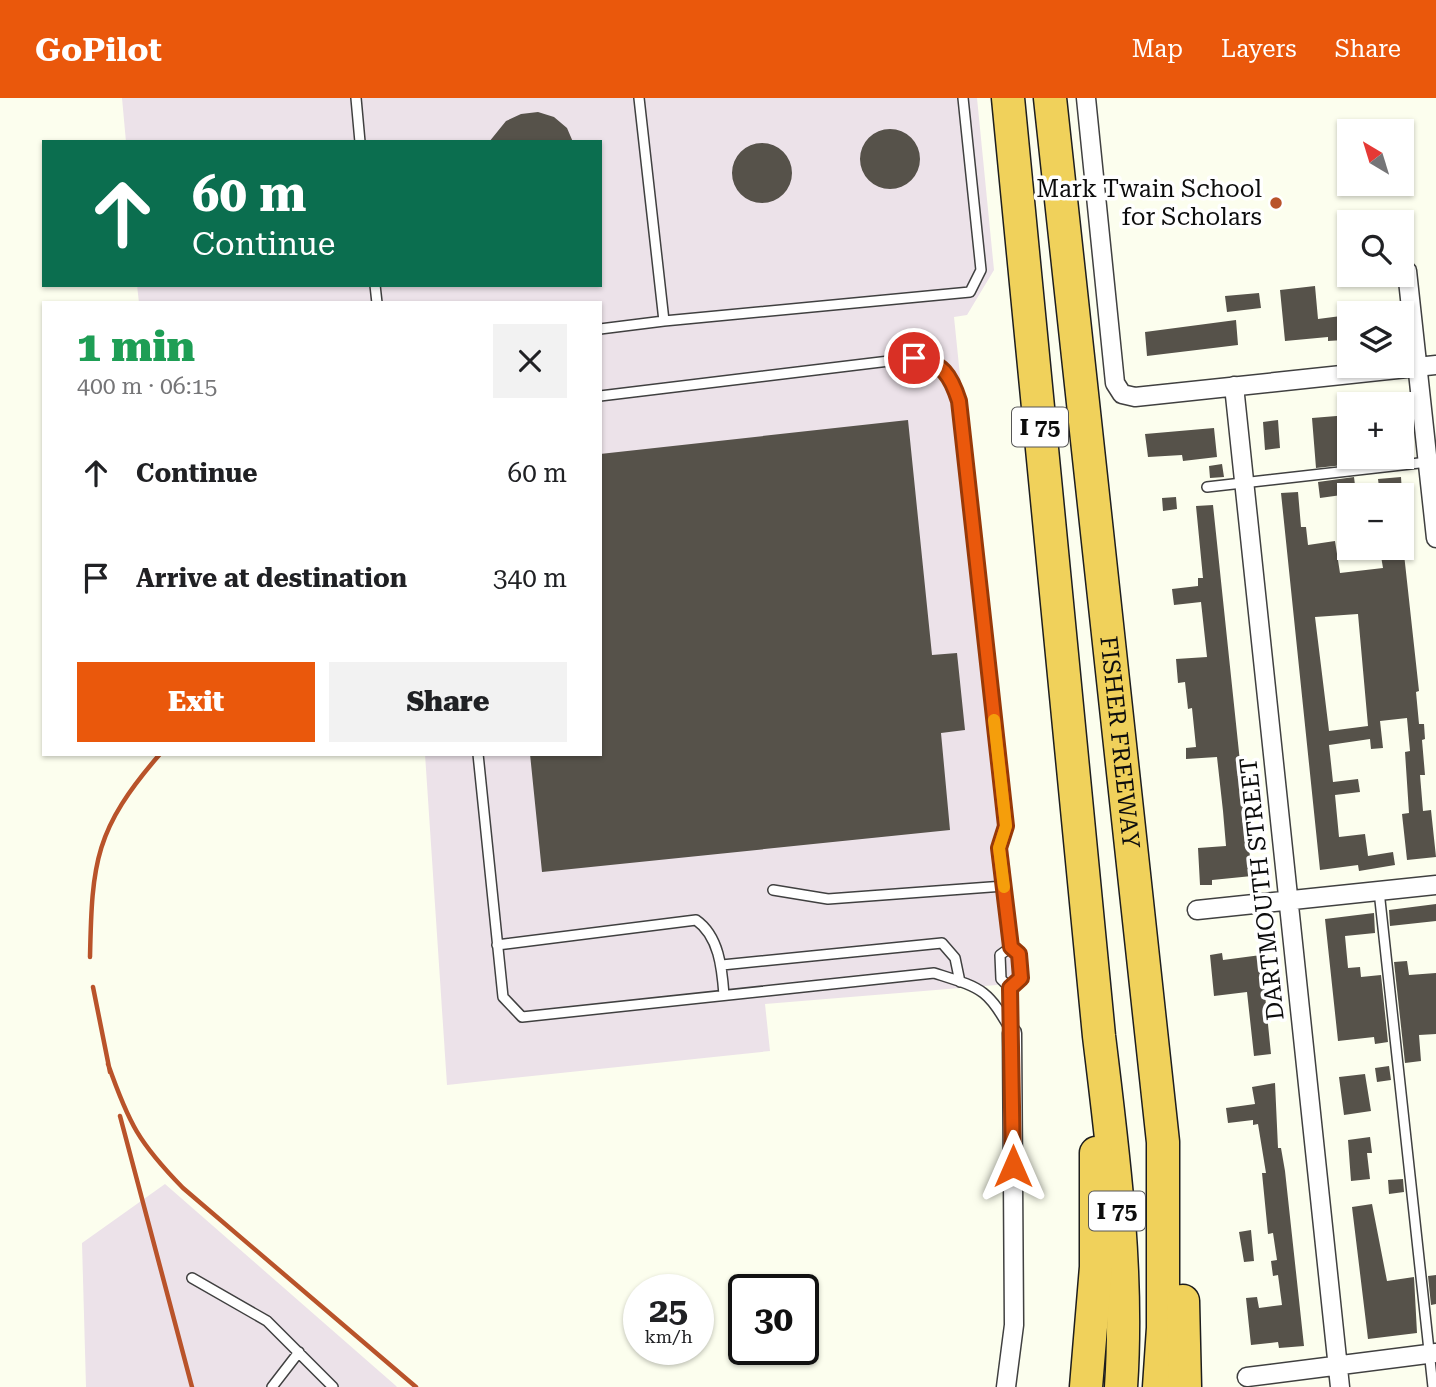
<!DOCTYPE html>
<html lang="en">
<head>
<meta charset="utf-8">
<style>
  body { margin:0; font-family:"Roboto Serif",serif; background:#f2f2f2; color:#202124; height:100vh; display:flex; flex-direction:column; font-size:26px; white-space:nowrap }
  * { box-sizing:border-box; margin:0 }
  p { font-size:23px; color:#757577 }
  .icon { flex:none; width:38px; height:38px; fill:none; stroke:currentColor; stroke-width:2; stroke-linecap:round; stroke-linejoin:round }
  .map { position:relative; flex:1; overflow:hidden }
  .panel { position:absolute; left:42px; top:203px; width:560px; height:455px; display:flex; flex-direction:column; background:#fff; border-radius:0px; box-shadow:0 2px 5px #0004 }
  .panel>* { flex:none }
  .banner { position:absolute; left:42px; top:42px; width:560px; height:147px; border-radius:0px; box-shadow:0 2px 5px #0004; background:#0b6e4f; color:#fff; overflow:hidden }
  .needle { width:46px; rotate:322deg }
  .buttons { position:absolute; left:1337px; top:21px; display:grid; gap:14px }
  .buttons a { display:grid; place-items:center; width:77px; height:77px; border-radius:0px; background:#fff; box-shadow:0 2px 5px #0004; font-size:35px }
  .speed { position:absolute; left:623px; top:1176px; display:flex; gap:14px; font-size:35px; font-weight:700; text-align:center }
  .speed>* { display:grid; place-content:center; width:91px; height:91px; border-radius:50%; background:#fff; box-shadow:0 2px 5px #0004; line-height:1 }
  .speed small { font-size:18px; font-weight:400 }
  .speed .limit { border:4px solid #111; border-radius:10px; background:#fff; color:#111 }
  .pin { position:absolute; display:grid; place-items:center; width:60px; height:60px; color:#fff; margin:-30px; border:4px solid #fff; border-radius:50%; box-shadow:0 2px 7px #0007 }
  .me { position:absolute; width:77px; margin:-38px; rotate:0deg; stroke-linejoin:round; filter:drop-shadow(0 0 5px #0008) }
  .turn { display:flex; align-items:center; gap:24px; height:147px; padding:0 35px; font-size:32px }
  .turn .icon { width:91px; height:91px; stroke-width:2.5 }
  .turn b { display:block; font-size:49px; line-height:60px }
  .round { display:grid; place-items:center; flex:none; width:74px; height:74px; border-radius:0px; background:#f2f2f2 }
  .overview { display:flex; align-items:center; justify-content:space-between; height:119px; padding:0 35px }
  h1 { font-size:42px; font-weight:800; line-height:52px; color:#1e9e55 }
  .cta { display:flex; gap:14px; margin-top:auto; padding:14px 35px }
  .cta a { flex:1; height:80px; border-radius:0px; background:#ea580c; color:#fff; font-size:28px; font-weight:800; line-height:80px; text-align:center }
  .cta a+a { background:#f2f2f2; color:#202124 }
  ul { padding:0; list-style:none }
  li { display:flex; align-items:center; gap:21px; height:105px; padding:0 35px }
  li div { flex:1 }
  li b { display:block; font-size:26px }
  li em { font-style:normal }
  header { display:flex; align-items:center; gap:42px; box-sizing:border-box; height:98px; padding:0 35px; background:#ea580c; color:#fff }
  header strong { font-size:33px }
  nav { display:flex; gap:38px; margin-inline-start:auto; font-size:24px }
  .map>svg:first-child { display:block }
  .industrial { fill:#ece2e9 }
  .building { fill:#56524a; fill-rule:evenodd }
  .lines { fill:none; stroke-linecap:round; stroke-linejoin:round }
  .lane-casing { stroke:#404040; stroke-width:12 }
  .street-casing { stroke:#404040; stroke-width:21 }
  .highway-casing { stroke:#1e1e1e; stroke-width:35 }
  .lane { stroke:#fff; stroke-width:9 }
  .street { stroke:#fff; stroke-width:18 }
  .highway { stroke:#f0d15b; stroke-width:32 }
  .rail { stroke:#b9532a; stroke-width:4.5 }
  .route-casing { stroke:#983908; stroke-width:18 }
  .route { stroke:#ea580c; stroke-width:12 }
  .slow { stroke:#f59e0b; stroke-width:12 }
  .poi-dot { fill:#b9532a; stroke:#fff; stroke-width:2.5 }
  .labels { text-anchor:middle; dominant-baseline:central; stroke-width:7; stroke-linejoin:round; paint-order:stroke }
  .shield { fill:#fff; stroke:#565656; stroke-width:2 }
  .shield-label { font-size:23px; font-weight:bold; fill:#0d0d0d }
  .poi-label { font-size:24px; fill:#0d0d0d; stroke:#fff; text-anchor:end }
  .street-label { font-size:24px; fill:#0d0d0d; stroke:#fff }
</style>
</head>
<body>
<header>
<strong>GoPilot</strong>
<nav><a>Map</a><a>Layers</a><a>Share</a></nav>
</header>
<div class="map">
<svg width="1436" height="1289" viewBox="0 0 1436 1289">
  <rect width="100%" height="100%" fill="#fcfeee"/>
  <path class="industrial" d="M122,0H977L994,172L967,217L954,219L1022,885L765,906L770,953L447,987L425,656H600V205H139L137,187H600V44H126Z
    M165,1086L395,1287L397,1289H86L82,1145Z"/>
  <path class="building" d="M538,14L554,19L567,30L573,44H489L506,23L521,16Z
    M860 61a30 30 0 1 1 60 0a30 30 0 1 1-60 0Z
    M732 75a30 30 0 1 1 60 0a30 30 0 1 1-60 0Z
    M1315,188L1318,221L1341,218L1344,242L1328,243V239L1285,243L1280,192Z
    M1259,195L1261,210L1227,214L1225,198Z
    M1236,222L1238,247L1147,258L1145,234Z
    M1349,317V337H1346L1348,359H1352L1353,366L1316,370L1312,320Z
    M908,322L932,557L957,555L965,632L941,635L950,732L542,774L530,656H600V356Z
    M1278,322L1280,350L1265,352L1263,324Z
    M1214,330L1217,359L1183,363L1182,357L1148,359L1145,336Z
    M1222,366L1224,379L1210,380L1209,368Z
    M1354,379L1356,395L1320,400L1318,384Z
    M1401,379L1402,395L1380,397L1378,381Z
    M1298,394L1301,429H1306L1308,447L1335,443L1340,475L1383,470L1381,458L1404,456L1419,593L1416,594L1419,626H1424L1425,641L1422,642L1425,677H1420L1423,713L1431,712L1436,759L1407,762L1402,716L1409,715L1405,654L1410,653L1407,620L1380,623L1383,650L1371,651L1370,641L1329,647L1333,684L1358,681L1360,694L1335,697L1339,739L1365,736L1368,758L1393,754L1395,767L1359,773L1358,767L1320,772L1281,395ZM1358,516L1368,628L1329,633L1315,519Z
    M1176,399L1177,411L1163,413L1162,400Z
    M1213,407L1252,778L1212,782V787H1200L1198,750L1226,748L1223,713L1217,659L1186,661V650L1196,649L1192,610L1188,611L1185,584L1178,585L1176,561L1207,559L1201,504L1174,507L1172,491L1198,488V480H1203L1196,408Z
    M1436,806V823L1390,828L1389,812Z
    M1374,815L1375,835L1345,838L1348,870L1360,869L1361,879L1381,877L1388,944L1375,946L1374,939L1338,943L1325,821Z
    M1222,855L1223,862L1261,857L1271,956L1254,958L1247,894L1214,898L1210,857Z
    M1407,863L1409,877L1436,875V936L1419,937L1421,963L1405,965L1394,864Z
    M1389,968L1391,982L1377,984L1375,970Z
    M1365,976L1371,1013L1344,1017L1339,979Z
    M1275,985L1278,1050H1281L1285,1073L1304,1248L1279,1250L1278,1244L1251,1247L1246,1200L1257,1199L1259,1210L1282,1207L1278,1177L1273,1178L1271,1163L1277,1162L1273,1135L1268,1136L1262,1075H1266L1258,1026L1253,1027V1022L1228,1025L1226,1010L1255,1006L1252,989Z
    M1370,1039L1372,1055H1367L1370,1081L1351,1083L1348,1042Z
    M1403,1081L1404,1094L1389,1096L1388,1082Z
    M1372,1106L1387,1183L1414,1179L1417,1235L1368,1241L1352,1109Z
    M1251,1132L1254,1163L1244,1164L1239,1134Z
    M1436,1177V1206L1431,1207L1428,1178Z"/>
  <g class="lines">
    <defs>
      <path id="lane" d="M356,0L360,44
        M375,187L377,205
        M664,223L970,194L981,172L963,0
        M600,231L664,223L639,0
        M600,298L914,260C943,264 951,278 959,304L1006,728L999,750L1011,849L1019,856L1021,880L1010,890
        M1207,389L1428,364
        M478,656L503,899L522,919L934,875C981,890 988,890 1012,935
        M773,792L828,801L1004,788
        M1379,793L1433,1289
        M497,847L696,822C719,838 722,870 724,897
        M1011,849L1000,857L1001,881L1010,890L1012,930
        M722,867L942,845L955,860L960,884
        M192,1180L267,1223L333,1289
        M272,1289L299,1254"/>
      <path id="street" d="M1086,0L1115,285L1122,296L1135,299L1436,267
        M1407,173L1436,440
        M1234,288L1340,1289
        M1197,812L1436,787
        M1247,1279L1436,1255
        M1006,1289L1014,1227L1012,935"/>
      <g id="highway">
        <path d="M1008,0L1099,938C1113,1054 1129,1172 1121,1289"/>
        <path id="s1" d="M1050,0L1163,1044V1230L1159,1289"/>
        <path d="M1183,1203L1185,1289"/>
        <path d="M1086,1289L1096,1169V1055"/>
      </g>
    </defs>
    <use href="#lane" class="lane-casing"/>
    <use href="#street" class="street-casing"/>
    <use href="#highway" class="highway-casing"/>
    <use href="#lane" class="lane"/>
    <use href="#street" class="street"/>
    <use href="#highway" class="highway"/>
    <path class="rail" d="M90,859C92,763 95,731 160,656
      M93,889L110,974
      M108,966C129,1026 139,1045 183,1090L416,1289
      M120,1018L192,1289"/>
  </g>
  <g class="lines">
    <defs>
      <path id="route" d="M914,260C943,264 951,278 959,303L1006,728L999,750L1011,849L1019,856L1021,880L1010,890L1013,1068"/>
    </defs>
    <use href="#route" class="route-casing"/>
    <use href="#route" class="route"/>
    <path class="slow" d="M994,622L1006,728L999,750L1004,789"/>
  </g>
  <circle class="poi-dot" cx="1276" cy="105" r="7"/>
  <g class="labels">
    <g class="shield">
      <rect x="1012" y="309.5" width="56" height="39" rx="5"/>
      <rect x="1089" y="1093.5" width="56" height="39" rx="5"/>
    </g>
    <g class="shield-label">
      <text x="1040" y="329">I 75</text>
      <text x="1117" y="1113">I 75</text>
    </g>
    <g class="poi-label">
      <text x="1262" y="91">Mark Twain School<tspan x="1262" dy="28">for Scholars</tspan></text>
    </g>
    <g class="street-label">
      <text stroke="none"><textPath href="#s1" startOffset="648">FISHER FREEWAY</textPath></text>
      <text transform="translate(1262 791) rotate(-96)">DARTMOUTH STREET</text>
    </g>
  </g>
</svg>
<div class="buttons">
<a><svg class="needle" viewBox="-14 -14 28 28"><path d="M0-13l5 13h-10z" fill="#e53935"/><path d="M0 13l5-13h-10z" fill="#757577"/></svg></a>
<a><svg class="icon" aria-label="search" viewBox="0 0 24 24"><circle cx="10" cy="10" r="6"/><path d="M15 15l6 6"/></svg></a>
<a><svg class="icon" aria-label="layers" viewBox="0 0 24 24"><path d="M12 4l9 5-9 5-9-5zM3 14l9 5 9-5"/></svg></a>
<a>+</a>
<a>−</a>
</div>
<div class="speed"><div>25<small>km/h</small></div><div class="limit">30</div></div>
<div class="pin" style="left:914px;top:260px;background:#d93025"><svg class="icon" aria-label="arrive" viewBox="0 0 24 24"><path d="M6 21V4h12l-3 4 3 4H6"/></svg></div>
<svg class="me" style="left:1013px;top:1068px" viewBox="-20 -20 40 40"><path d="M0-17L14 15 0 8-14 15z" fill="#ea580c" stroke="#fff" stroke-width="4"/></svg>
<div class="banner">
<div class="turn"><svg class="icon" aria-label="ahead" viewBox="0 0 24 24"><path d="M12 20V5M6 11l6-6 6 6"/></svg><div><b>60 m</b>Continue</div></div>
</div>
<section class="panel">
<div class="overview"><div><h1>1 min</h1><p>400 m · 06:15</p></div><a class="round"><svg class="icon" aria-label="close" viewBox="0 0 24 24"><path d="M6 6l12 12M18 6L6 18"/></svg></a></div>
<ul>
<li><svg class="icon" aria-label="ahead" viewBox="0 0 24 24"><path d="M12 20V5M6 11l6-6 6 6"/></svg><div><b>Continue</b></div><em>60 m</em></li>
<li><svg class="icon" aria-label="arrive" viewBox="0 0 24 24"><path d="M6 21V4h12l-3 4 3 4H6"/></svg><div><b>Arrive at destination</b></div><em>340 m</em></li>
</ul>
<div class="cta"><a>Exit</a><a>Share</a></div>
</section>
</div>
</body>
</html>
